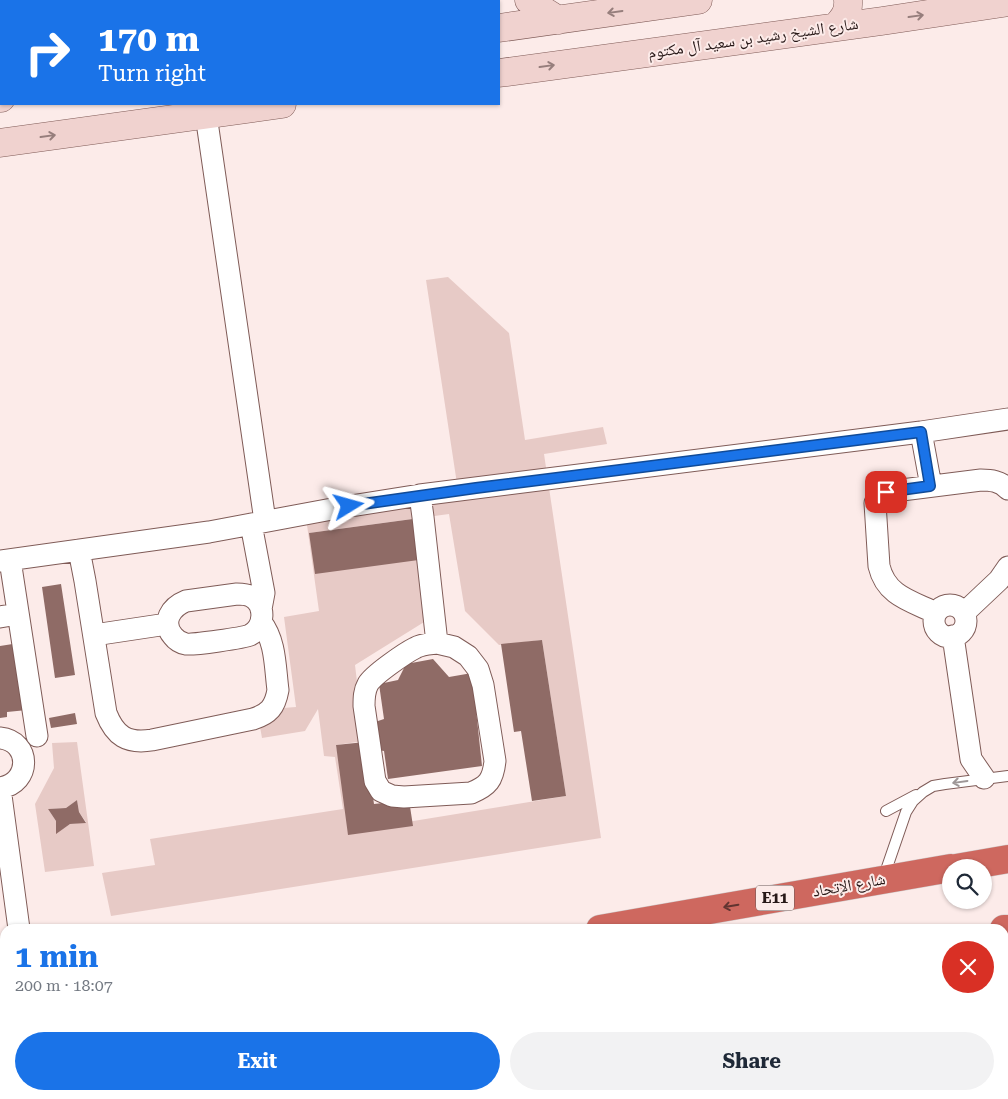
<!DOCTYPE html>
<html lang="en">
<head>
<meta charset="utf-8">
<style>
  body { margin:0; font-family:"Roboto Serif","Noto Naskh Arabic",serif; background:#f2f2f3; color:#1f2937; height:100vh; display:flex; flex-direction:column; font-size:19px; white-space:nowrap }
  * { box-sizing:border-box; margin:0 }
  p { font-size:16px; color:#747a83 }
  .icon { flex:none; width:28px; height:28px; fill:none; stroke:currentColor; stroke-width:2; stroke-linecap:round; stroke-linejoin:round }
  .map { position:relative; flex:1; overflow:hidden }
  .drawer { position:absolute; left:0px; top:924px; width:1009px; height:176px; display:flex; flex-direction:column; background:#fff; border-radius:15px 15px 0 0; box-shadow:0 1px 4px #0004 }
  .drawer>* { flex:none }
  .guide { position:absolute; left:0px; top:0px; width:500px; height:105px; box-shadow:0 1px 4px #0004; background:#1a73e8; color:#fff; overflow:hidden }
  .fabs { position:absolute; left:942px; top:859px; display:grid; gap:10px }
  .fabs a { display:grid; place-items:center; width:50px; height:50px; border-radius:50%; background:#fff; box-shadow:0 1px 4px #0004; font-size:25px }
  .pin { position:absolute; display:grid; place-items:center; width:42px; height:42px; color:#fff; margin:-21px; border-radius:10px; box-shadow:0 2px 8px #0006 }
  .me { position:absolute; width:55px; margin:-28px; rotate:82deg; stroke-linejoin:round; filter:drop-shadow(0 0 4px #0008) }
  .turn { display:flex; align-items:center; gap:18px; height:105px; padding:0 15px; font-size:22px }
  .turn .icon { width:65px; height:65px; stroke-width:2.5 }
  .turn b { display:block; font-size:35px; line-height:42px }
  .round { display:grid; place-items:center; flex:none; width:52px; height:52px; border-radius:26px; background:#f2f2f3 }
  .summary { display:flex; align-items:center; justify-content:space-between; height:85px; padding:0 15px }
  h1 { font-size:30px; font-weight:700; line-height:38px; color:#1a73e8 }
  .action { display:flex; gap:10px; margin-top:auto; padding:10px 15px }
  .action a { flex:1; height:58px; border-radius:30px; background:#1a73e8; color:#fff; font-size:20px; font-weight:700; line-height:58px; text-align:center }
  .action a+a { background:#f2f2f3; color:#1f2937 }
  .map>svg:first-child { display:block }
  .green { fill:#e7cac6; fill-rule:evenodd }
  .building { fill:#8f6b66 }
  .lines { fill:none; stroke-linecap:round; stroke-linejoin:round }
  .lane-casing { stroke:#7f5b57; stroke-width:12 }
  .street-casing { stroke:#7f5b57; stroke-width:23 }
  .secondary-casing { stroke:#7f5b57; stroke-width:29 }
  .highway-casing { stroke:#cfcccc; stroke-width:29 }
  .lane { stroke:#fff; stroke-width:10 }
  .street { stroke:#fff; stroke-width:21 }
  .secondary { stroke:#f0d2cf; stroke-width:28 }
  .highway { stroke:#ce685f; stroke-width:28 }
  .oneway { stroke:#967e7c }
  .oneway2 { stroke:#9e9797 }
  .oneway3 { stroke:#613430 }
  .route-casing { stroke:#114b97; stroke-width:12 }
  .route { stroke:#1a73e8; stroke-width:9 }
  .labels { text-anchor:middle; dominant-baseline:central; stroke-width:4; stroke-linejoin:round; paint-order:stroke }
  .shield { fill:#fcebe9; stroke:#675756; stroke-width:1 }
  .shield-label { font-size:15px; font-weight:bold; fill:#271817 }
  .street-label { font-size:16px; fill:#271817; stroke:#fcebe9 }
</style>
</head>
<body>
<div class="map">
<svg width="1008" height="1099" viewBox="0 0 1008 1099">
  <rect width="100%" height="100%" fill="#fcebe9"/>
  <path class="green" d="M448,277L509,333L525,440L603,427L607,444L544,454L601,838L111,916L102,873L155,865L150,839L343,809L335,757L324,756L318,709L305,731L262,738L257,710L296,707L284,617L319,611L306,518L459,497L426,280ZM449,514L465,611L499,645L542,640L566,796L352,831L336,745L364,741L355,665L437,614L426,559L309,533Z
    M77,742L94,866L45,872L35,804L54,768L52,743ZM77,800L79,812L86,822L70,824L56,833V821L48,809L66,808Z"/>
  <path class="building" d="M420,518L426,559L315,574L309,533Z
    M61,584L75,675L55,678L42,587Z
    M542,640L566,796L532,801L521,731L514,732L501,644Z
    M19,643L27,710L7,712V717L0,718V646Z
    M433,659L449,677L472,673L482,766L388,779L384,751L377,750L372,723L384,719L379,684L398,680L406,664Z
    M75,713L77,724L51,728L49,718Z
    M365,742L374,804L409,800L413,826L348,835L336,745Z
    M77,800L79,812L86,823L70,824L56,834V821L48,809L66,808Z"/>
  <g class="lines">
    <defs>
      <path id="lane" d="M886,811L916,795
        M884,876L906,812L913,801L923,792L933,786L945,784L1008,776
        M1004,1086L1008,1085
        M935,1099L952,1095"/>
      <path id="street" d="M206,115L265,521
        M921,432L931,486
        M420,495L423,517L437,643
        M251,524L264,593L261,609
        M79,550L85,581L106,713C115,736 127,744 152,740L253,719C269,714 275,707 278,690C275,668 276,641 261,622
        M10,560L37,736
        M0,561L209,532L332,509L420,495L921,432L1008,419
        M237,594C242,594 247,594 252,597C266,605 265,627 250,635C243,638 194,645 186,644C181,643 176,640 173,636C161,622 171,607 186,601Z
        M934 621a16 16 0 1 1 32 0a16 16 0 1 1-32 0Z
        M936,613C911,601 886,596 879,566L875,503L879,496L886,492L981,480C991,480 1000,481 1008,489
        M964,613L999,580L1008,567
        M0,617L18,614
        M94,635L167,624
        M953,636L971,759L984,778
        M437,643L454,647L468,656L478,669L483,685L495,761C493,780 488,786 471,793L404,797L392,796L381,791L375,781L364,706C364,698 364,691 368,684C373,675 405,653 415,648C422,644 430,644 437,643Z
        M0,738C31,741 32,783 0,788
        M0,788L19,929"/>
      <path id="secondary" d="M529,0L542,10L558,20
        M440,1V0
        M836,27C844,18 849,12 848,0
        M499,28L698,0
        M499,73L882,21L1008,2
        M0,98H1
        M0,143L282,104
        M0,977H5
        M1004,999L1008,998
        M396,1099L419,1095
        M878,1099V1095"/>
      <path id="highway" d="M956,868L1008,859
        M600,929L951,868
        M1004,929H1008
        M0,1020H5
        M0,1068H5
        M55,1099L84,1095"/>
    </defs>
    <use href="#lane" class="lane-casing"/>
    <use href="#street" class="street-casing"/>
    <use href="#secondary" class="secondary-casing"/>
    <use href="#highway" class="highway-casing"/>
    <use href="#lane" class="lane"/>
    <use href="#street" class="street"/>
    <use href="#secondary" class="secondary"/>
    <use href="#highway" class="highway"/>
  </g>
  <defs><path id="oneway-shaft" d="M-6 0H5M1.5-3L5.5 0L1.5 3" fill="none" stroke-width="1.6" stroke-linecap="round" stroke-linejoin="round" transform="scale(1.25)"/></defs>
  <g class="oneway">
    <use href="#oneway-shaft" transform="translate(615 12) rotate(172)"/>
    <use href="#oneway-shaft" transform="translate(916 16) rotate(-8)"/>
    <use href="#oneway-shaft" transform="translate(547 66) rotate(-8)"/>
    <use href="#oneway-shaft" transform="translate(48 136) rotate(-8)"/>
  </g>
  <use class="oneway2" href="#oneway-shaft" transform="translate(960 782) rotate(172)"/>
  <use class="oneway3" href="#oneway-shaft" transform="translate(731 906) rotate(170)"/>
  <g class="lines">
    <defs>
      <path id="route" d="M349,506L476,488L921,432L930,486L886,492"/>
    </defs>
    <use href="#route" class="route-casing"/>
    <use href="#route" class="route"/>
  </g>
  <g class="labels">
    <rect class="shield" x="756" y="885.5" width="38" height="25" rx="4"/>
    <g class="shield-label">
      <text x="775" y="898">E11</text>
    </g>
    <g class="street-label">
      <text transform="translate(753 38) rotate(-8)">شارع الشيخ رشيد بن سعيد آل مكتوم</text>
      <text transform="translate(849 885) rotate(-10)">شارع الإتحاد</text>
    </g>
  </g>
</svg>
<div class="fabs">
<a><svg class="icon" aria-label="search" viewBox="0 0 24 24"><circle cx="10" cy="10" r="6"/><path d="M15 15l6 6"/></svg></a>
</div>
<div class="pin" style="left:886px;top:492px;background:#d93025"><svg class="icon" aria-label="arrive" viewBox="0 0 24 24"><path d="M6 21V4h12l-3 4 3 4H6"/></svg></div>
<svg class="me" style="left:349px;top:506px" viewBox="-20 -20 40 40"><path d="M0-17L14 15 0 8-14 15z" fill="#1a73e8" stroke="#fff" stroke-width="4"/></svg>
<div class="guide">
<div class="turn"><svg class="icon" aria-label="right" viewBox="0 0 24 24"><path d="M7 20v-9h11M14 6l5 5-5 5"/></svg><div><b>170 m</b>Turn right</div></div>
</div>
<section class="drawer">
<div class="summary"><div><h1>1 min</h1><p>200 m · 18:07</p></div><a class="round" style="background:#d93025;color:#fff"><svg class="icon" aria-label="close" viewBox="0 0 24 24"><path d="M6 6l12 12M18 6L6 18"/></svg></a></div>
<div class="action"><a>Exit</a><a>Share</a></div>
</section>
</div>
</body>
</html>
